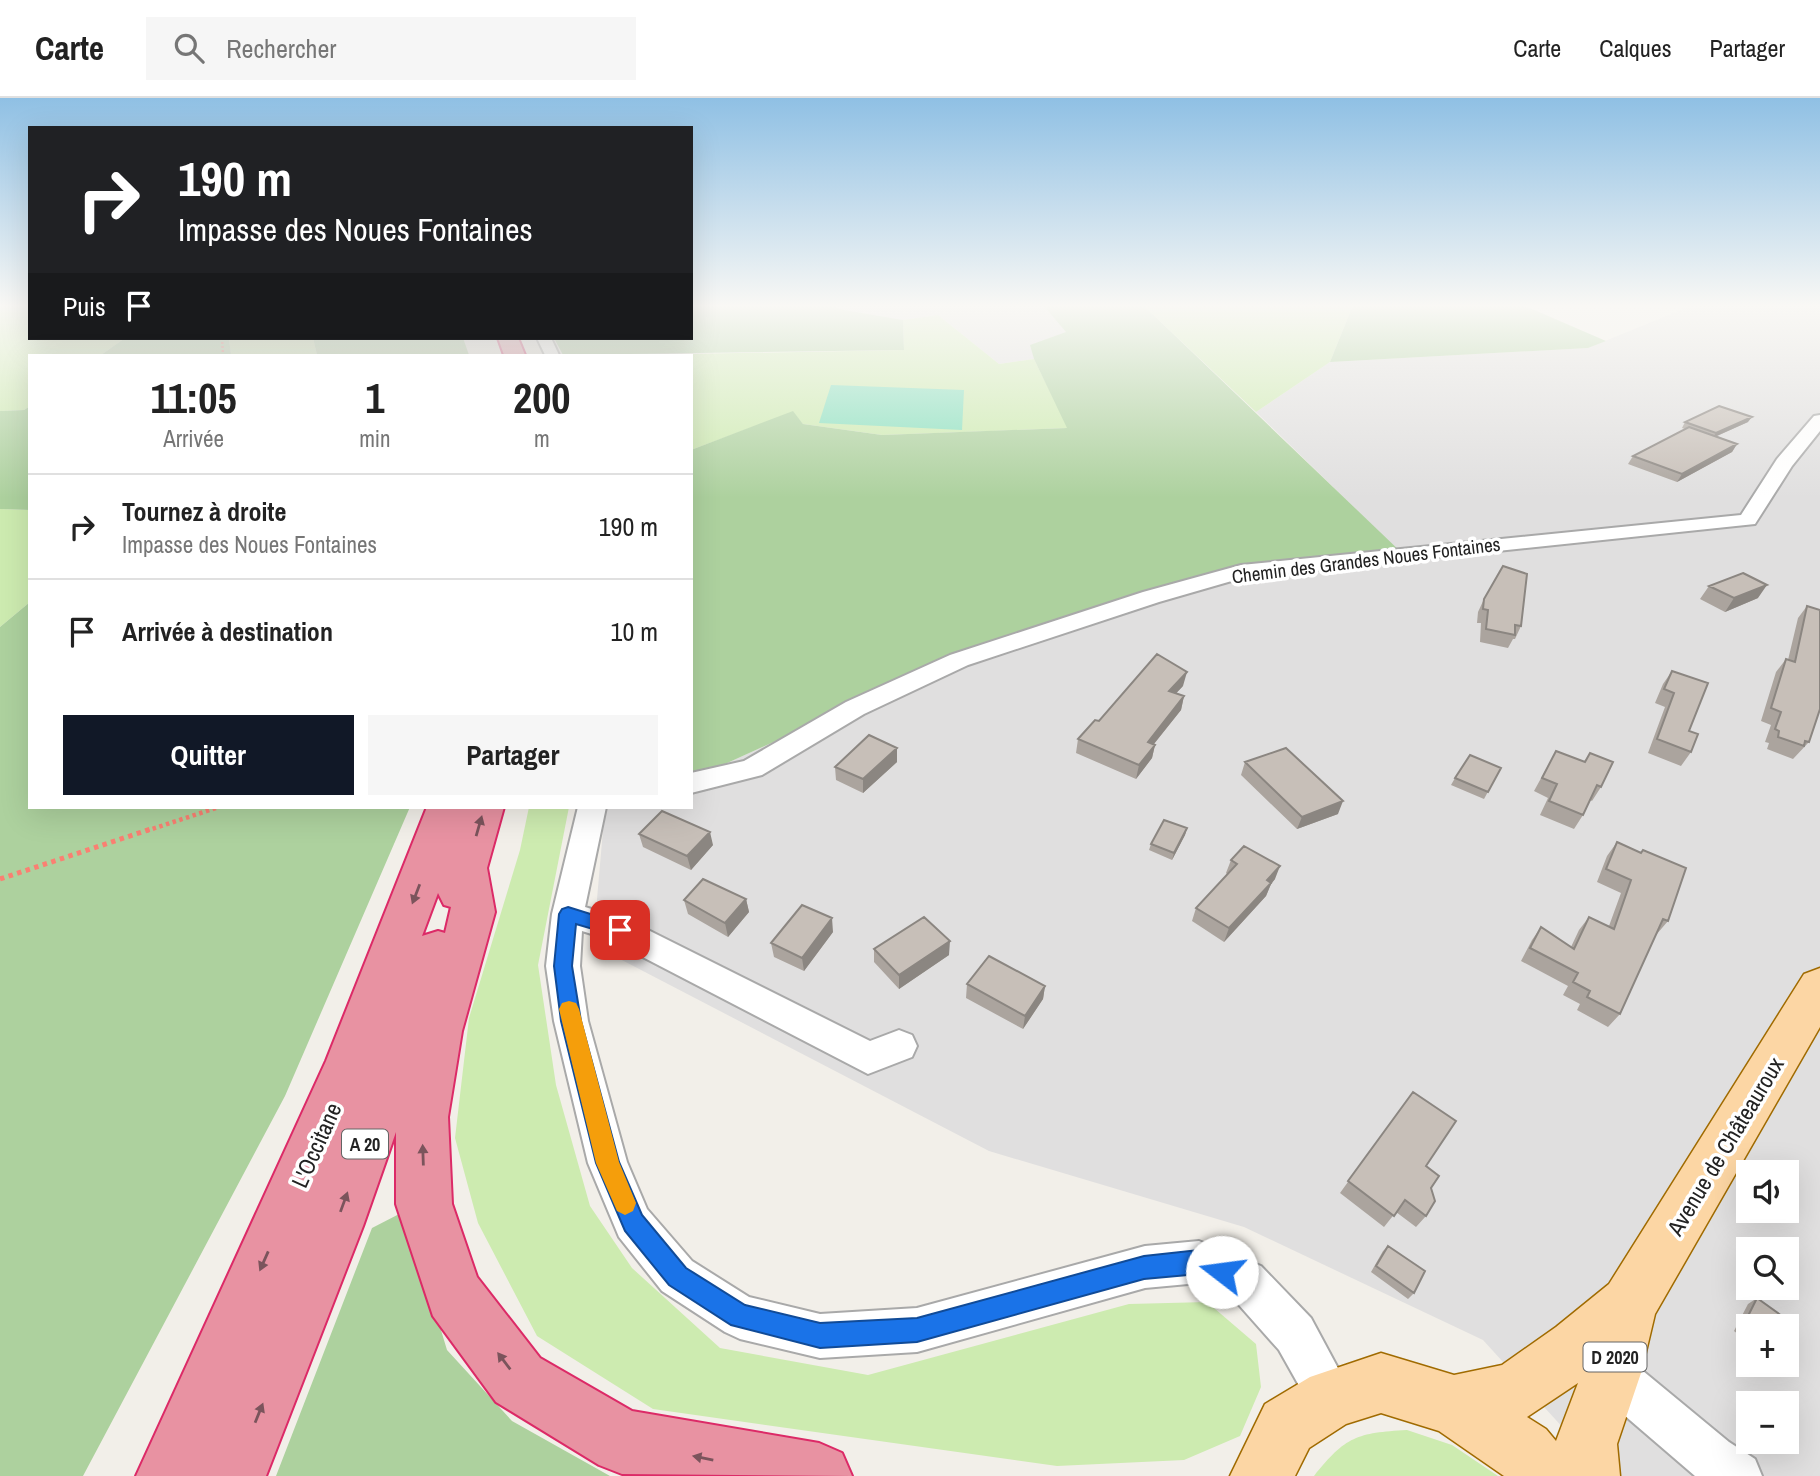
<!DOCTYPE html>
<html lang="fr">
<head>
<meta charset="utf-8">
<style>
  body { margin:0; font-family:"Archivo Narrow",sans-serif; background:#f6f6f6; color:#222; height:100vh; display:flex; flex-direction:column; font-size:26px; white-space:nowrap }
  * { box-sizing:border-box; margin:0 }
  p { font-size:23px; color:#767676 }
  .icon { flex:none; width:38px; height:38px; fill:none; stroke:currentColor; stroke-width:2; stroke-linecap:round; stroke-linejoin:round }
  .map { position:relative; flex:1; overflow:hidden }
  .drawer { position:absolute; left:28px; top:256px; width:665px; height:455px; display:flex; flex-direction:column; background:#fff; border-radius:0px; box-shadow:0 7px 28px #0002 }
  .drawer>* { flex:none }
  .guide { position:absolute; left:28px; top:28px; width:665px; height:214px; border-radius:0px; box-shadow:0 7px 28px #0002; background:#202124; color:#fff; overflow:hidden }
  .controls { position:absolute; left:1736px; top:1062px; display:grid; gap:14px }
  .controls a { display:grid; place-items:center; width:63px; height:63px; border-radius:0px; background:#fff; box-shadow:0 7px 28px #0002; font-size:35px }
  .pin { position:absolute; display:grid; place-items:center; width:60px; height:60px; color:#fff; margin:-30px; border-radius:14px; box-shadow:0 4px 10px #0006 }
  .me { position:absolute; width:77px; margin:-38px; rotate:285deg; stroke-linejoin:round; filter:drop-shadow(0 0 5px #0008) }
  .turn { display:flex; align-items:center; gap:24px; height:147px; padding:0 35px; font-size:32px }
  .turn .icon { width:91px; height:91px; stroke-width:2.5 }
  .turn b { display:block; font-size:49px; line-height:60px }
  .then { display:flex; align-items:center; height:66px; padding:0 35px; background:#0003; gap:14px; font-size:26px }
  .eta { display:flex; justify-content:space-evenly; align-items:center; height:119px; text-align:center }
  .eta b { font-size:42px; font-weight:800; line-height:49px }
  .primary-button { display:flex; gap:14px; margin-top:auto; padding:14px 35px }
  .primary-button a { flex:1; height:80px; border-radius:0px; background:#111827; color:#fff; font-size:28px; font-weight:800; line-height:80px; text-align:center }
  .primary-button a+a { background:#f6f6f6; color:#222 }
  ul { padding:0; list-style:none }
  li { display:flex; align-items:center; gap:21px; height:105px; padding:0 35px; border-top:2px solid #e0e0e0 }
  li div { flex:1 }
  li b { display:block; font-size:26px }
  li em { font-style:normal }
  header { display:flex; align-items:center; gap:42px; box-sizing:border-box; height:98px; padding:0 35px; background:#fff; border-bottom:2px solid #e0e0e0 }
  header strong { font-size:33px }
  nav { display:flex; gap:38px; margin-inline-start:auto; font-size:24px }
  .search { width:490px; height:63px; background:#f6f6f6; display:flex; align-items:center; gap:18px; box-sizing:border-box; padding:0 24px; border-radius:0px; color:#767676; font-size:26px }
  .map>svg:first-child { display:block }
  .residential { fill:#e0dfdf; fill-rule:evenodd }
  .grass { fill:#cdebb0 }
  .forest { fill:#add19e }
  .pitch { fill:#88e0be }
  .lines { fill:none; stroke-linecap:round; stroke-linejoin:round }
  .minor-casing { stroke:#a9a9a9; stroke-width:4 }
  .major-casing { stroke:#a06b00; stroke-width:3 }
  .highway-casing { stroke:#dc2a67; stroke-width:4 }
  .path-far2 { stroke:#fa8072; stroke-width:2.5; stroke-dasharray:2 2; stroke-linecap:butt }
  .path-far1 { stroke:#fa8072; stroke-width:4.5; stroke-dasharray:3.5 3.5; stroke-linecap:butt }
  .path { stroke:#fa8072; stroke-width:5; stroke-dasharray:4.5 4.5; stroke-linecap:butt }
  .minor { fill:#fff; fill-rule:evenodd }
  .major { fill:#fcd6a4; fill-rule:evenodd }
  .highway { fill:#e892a2; fill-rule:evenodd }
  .wall { fill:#aba49e }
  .shaded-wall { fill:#8b8681 }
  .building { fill:#c7bfb8; stroke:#8b8681; stroke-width:2 }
  .oneway { fill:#7b545c }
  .route { fill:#1a73e8; stroke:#114b97; stroke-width:2 }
  .slow { fill:#f59e0b }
  .labels { text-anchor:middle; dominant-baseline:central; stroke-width:7; stroke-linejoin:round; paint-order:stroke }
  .shield { fill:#fff; stroke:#646464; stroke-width:2 }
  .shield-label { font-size:18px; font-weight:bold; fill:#222 }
  .street-label { font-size:19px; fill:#222; stroke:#fff }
  .near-street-label { font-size:23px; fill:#222; stroke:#fff }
</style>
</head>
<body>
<header>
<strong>Carte</strong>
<div class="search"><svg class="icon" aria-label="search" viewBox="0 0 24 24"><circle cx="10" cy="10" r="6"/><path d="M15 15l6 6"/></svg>Rechercher</div>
<nav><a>Carte</a><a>Calques</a><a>Partager</a></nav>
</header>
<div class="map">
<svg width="1820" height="1378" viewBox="0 0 1820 1378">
  <rect width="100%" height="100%" fill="#f2efe9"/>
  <path class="residential" d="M830,207H1043L1067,234L1031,247L1034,261L999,266L938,217L903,222L844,212Z
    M1693,207H1820V1378H1607L1483,1242L1244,1129L989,1053L593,847L605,709H691V678L714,671L967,556L1238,482L1402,456L1256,314L1330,264L1588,250ZM1748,1074H1787V1113H1748ZM1748,1152H1787V1190H1748ZM1748,1228H1787V1267H1748ZM1748,1306H1787V1344H1748Z"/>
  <path class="grass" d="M0,207H30V240H125L101,257H30V308L24,312L0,313Z
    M1143,207H1353L1330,264L1256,314Z
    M938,217L999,266L1034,261L1068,330L882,337L803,326L793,314L691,352V257H637L904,252L903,222Z
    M229,240H313L317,257H231Z
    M0,411L30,412V504L0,529Z
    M529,709H569L538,867L556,987L590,1108L632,1170L720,1250L868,1277L1129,1206L1207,1204L1256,1246L1261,1289L1240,1338L1184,1362L1057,1368L653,1311L537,1238L478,1125L455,1040L469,920L520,752Z
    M1407,1332L1452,1347L1498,1378H1314C1346,1338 1357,1335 1407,1332Z"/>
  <path class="forest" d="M691,207H830L844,212L903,222L904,252L563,257L554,240H691Z
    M1043,207H1143L1403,456L1238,482L967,556L714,671L691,678V352L793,313L803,326L882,337L1067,330L1034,261L1030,247L1066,234Z
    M1353,207H1523L1606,243L1588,250L1330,264Z
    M125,240H229L231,257H101Z
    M313,240H463L469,257H317Z
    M30,308V412L0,411V313L24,312Z
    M30,504V709H410L285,998L83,1378H0V529Z
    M405,1113L447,1252L512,1323L610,1378H276L372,1130Z"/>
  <path class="pitch" d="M831,287L964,292L962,332L819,325Z"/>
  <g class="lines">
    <defs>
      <path id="minor" d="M537,240H551L559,257H545Z
        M1820,317V333L1792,368L1755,426L1242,480L1159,504L968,567L864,616L762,677L691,695V675L744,663L846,604L950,557L1143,494L1241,467L1741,417L1777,361L1814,318Z
        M578,709H606L585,809L630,823L870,943L899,932L912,937L917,948L912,959L868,976L608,841L582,833L580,868L588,923L627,1064L647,1111L692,1163L749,1199L820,1216L917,1210L1145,1148L1199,1143L1261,1168L1311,1220L1354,1300L1347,1316L1331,1323L1315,1316L1279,1252L1231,1198L1199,1185L1145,1190L917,1254L820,1260L740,1241L725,1234L662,1193L619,1139L588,1065L554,923L546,868L552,816Z
        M1604,1247L1620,1254L1729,1344L1755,1361L1762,1378H1695L1588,1286L1581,1270L1588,1254Z"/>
      <path id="major" d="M1820,870V929L1655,1216L1641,1275L1617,1346L1620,1378H1504L1439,1333L1381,1315L1346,1326L1309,1350L1295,1378H1230L1265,1306L1310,1279L1381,1255L1454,1277L1502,1267L1556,1229L1609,1186L1804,876ZM1578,1285L1556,1343L1546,1331L1527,1319Z"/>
      <path id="highway" d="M498,240H518L525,257H504Z
        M427,709H504L487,770L495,814L462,933L448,1019L452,1106L477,1179L540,1260L632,1313L819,1345L842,1355L852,1378L622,1376L599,1367L496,1304L433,1218L396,1106V1034L363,1128L266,1378H136L326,963ZM438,795L444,807L451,809L445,835L438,833L422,838Z"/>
    </defs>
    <use href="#minor" class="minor-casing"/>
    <use href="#major" class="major-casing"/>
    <use href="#highway" class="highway-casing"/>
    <path class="path-far2" d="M222,240L223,257"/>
    <path class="path-far1" d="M146,733L219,709"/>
    <path class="path" d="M0,781L151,731"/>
    <use href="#minor" class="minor"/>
    <use href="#major" class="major"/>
    <use href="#highway" class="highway"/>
  </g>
  <path class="wall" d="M1685,324H1748L1717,338L1737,346L1732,354L1677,384L1628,366L1633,358L1685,331L1682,330Z
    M1709,488L1758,500L1725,514L1700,501Z
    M1484,501L1521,528L1515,541H1513L1508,550L1480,544L1481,525H1477L1478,514Z
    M1807,508L1809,644L1793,661L1767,651L1769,645L1765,644L1771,627L1761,623L1776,574L1786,561L1788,562L1798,520Z
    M1672,573L1689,633L1691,654L1681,668L1648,655L1665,609L1655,605L1663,586Z
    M1183,588L1176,595L1184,598L1181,612L1154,646L1155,647L1152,660L1136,681L1076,655L1078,641L1099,623Z
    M1556,653L1584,664L1590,655L1601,689L1592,703L1590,702L1583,717L1574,731L1540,717L1548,700L1534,693Z
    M897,664L863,695L836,682L835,669Z
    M1245,664L1338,716L1297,731L1241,677Z
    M1501,670L1484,701L1451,687L1455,680Z
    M1187,730L1185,737L1172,762L1149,752L1151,746Z
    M639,736L713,747L691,772L643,749Z
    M1617,744L1668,823L1656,837L1620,916L1608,929L1577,912L1580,906L1563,897L1568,888L1521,863L1532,842L1541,829L1571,849L1579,832L1589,819L1609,828L1621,795L1597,784L1607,758Z
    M1231,762L1275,781L1271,786L1266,798L1224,844L1192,823L1196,810L1228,777L1226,775Z
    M746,801L749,814L728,839L688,816L684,802Z
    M833,834L804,873L774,859L771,845Z
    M874,851L949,857L899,891L874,864Z
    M967,886L1045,888L1043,901L1023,931L966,900Z
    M1413,994L1431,1090L1426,1118L1416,1129L1396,1114L1384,1129L1340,1095Z
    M1388,1148L1414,1195L1408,1201L1371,1174L1383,1153Z
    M1757,1200L1748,1228V1244L1734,1233L1748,1206Z"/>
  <path class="shaded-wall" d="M1752,319L1748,324L1712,340L1716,335Z
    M1737,346L1732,354L1677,384L1682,376Z
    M1767,487L1758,500L1725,514L1734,500Z
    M1187,574L1183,588L1166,606L1169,593Z
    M1184,598L1181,612L1145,657L1148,644Z
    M1155,647L1152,660L1136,681L1139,667Z
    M897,650V664L863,695V681Z
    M1343,703L1338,716L1297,731L1302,719Z
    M1187,730L1185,737L1172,762L1174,755Z
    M710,734L713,747L691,772L687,758Z
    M1280,768L1275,781L1271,786L1266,798L1224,844L1229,830L1267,782Z
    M746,801L749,814L728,839L725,825Z
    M832,820L833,834L804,873L802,860Z
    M950,843L949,857L899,891V877Z
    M1045,888L1043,901L1023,931L1025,918Z"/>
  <path class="building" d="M1719,308L1752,319L1716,335L1685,324Z
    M1689,329L1737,346L1682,376L1633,358Z
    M1503,468L1527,476L1521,528L1515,527V537L1486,531L1488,512L1483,511L1484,501Z
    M1743,475L1767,487L1734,500L1709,488Z
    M1807,508L1820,512V611L1809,644L1805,643L1804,648L1778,639L1779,633L1775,631L1781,614L1771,610L1786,561L1795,564Z
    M1157,556L1187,574L1169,593L1184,598L1148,644L1155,647L1139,667L1078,641L1095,622L1099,623Z
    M1672,573L1708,585L1689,633L1698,636L1691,654L1657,641L1674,595L1664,591Z
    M869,637L897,650L863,681L835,669Z
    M1286,650L1343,703L1302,719L1245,664Z
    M1556,653L1585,664L1590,655L1613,664L1601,689L1597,687L1583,717L1549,703L1557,686L1542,680Z
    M1470,657L1501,670L1488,694L1455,680Z
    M662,713L710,734L687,758L639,736Z
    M1164,722L1187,730L1174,755L1151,746Z
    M1617,744L1641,755L1643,752L1686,770L1668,823L1663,821L1620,916L1587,899L1590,893L1573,884L1578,875L1530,850L1541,829L1574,851L1589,819L1614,831L1631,782L1606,771Z
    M1244,748L1280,768L1267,782L1271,785L1229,830L1196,810L1237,766L1231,762Z
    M703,781L746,801L725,825L684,802Z
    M802,807L832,820L802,860L771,845Z
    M924,819L950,843L899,877L874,851Z
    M989,858L1045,888L1025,918L967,886Z
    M1413,994L1456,1023L1426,1068L1439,1078L1431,1090L1435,1103L1426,1118L1405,1102L1394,1118L1348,1083Z
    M1388,1148L1425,1173L1414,1195L1376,1168Z
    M1757,1200L1782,1218L1777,1228H1748V1232L1743,1228Z"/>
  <defs><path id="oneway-solid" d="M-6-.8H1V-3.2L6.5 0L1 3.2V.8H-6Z" transform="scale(1.75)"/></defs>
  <g class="oneway">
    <use href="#oneway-solid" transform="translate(479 728) rotate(-74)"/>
    <use href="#oneway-solid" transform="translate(416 796) rotate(111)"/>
    <use href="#oneway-solid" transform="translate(423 1057) rotate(-92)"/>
    <use href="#oneway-solid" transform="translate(344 1104) rotate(-70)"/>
    <use href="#oneway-solid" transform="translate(264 1163) rotate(114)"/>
    <use href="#oneway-solid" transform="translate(504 1263) rotate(-127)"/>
    <use href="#oneway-solid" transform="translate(259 1315) rotate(-68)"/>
    <use href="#oneway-solid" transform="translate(703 1360) rotate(-169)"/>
  </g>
  <linearGradient id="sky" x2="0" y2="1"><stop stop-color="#8fc0e4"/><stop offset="0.52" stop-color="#f9f8f5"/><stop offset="1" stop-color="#f9f8f5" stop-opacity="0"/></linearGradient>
  <rect width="1820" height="400" fill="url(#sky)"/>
  <path class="route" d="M568,809L626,827L629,832L626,837L620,839L576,826L572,868L581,923L619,1064L642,1117L686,1170L745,1207L820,1225L917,1220L1144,1158L1199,1152L1231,1165L1234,1174L1231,1182L1222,1186L1199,1176L1144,1181L917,1244L820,1250L731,1227L669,1187L625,1133L596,1065L561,923L554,868L559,816L562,811Z"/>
  <path class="slow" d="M569,903L576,905L579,911L619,1064L636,1105L633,1113L625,1117L617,1113L596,1065L559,911L562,905Z"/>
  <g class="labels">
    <g class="shield">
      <rect x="342" y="1031.5" width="46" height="29" rx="5"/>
      <rect x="1583.5" y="1244.5" width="63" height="29" rx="5"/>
    </g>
    <g class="shield-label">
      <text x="365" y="1046">A 20</text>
      <text x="1615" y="1259">D 2020</text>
    </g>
    <g class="street-label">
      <text transform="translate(1366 462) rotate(-7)">Chemin des Grandes Noues Fontaines</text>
    </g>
    <g class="near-street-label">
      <text transform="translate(316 1047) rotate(-66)">L'Occitane</text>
      <text transform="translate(1725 1048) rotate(-59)">Avenue de Châteauroux</text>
    </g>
  </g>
</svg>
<div class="controls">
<a><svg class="icon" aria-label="sound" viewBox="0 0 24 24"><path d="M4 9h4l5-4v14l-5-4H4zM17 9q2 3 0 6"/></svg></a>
<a><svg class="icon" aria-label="search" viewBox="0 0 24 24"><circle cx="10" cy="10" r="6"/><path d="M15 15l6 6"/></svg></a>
<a>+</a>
<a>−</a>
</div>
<div class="pin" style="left:620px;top:832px;background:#d93025"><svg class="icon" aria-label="arrive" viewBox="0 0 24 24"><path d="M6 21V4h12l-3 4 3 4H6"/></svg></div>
<svg class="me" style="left:1222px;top:1174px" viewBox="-20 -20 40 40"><circle r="19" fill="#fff"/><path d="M0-13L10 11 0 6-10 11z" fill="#1a73e8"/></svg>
<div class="guide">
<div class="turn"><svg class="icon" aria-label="right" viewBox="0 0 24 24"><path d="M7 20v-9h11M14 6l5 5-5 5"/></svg><div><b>190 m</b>Impasse des Noues Fontaines</div></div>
<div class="then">Puis<svg class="icon" aria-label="arrive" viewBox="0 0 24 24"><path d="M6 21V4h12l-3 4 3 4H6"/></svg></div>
</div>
<section class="drawer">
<div class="eta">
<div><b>11:05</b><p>Arrivée</p></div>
<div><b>1</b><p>min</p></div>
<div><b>200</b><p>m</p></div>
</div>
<ul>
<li><svg class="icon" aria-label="right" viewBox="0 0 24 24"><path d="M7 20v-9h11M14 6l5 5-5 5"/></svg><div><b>Tournez à droite</b><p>Impasse des Noues Fontaines</p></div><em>190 m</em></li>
<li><svg class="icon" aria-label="arrive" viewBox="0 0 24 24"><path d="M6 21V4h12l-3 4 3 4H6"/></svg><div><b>Arrivée à destination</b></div><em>10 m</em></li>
</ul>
<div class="primary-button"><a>Quitter</a><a>Partager</a></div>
</section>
</div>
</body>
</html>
